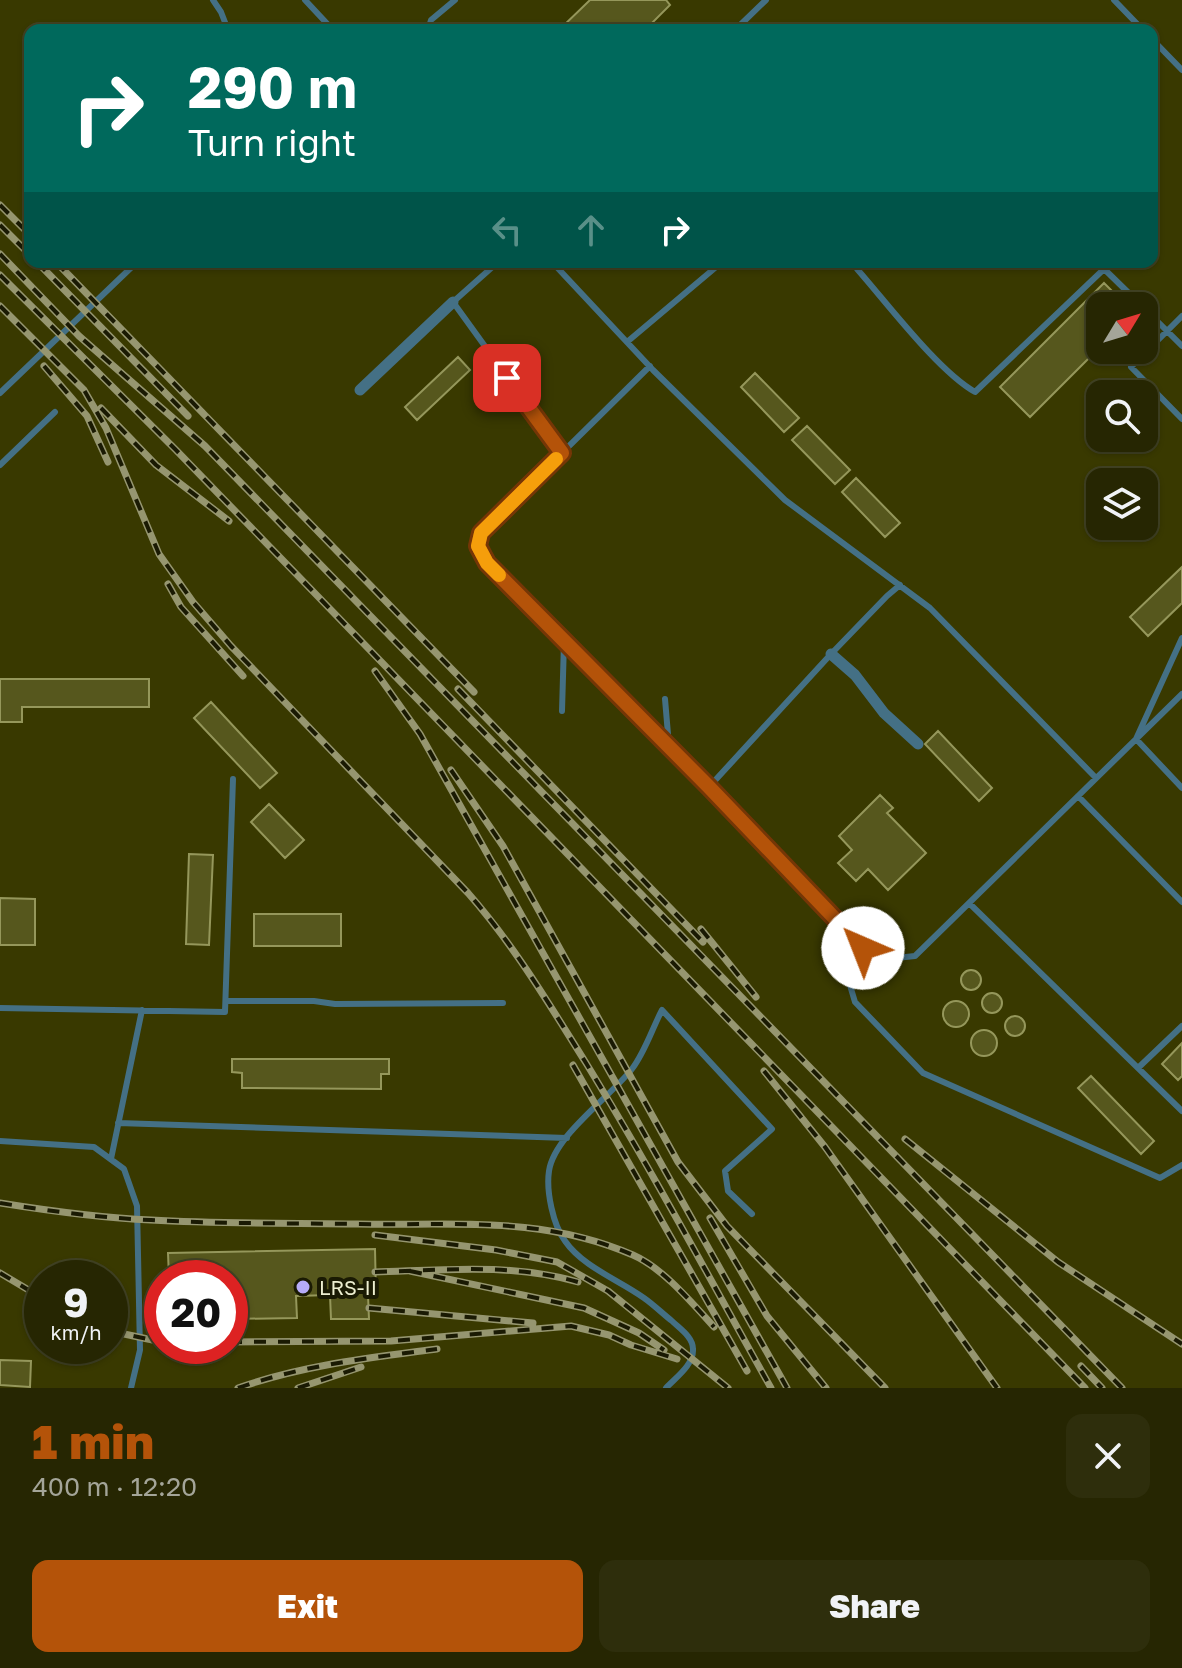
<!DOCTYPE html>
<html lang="en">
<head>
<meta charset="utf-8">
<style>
  body { margin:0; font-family:"Golos Text",sans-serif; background:#2e2e0c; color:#f1f3f6; height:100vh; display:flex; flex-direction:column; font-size:30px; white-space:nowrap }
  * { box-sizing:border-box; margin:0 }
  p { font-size:26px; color:#a4a599 }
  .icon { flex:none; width:44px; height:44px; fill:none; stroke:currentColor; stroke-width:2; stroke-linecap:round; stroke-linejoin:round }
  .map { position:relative; height:1388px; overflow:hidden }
  .details { display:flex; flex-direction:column; background:#262602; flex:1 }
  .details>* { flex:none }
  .guide { position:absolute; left:24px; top:24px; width:1134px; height:244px; border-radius:16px; box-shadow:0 2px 6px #0004,0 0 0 2px #424324; background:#00695c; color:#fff; overflow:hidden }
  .needle { width:52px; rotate:52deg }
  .buttons { position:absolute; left:1086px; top:292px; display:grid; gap:16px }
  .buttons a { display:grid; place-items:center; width:72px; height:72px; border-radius:16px; background:#262602; box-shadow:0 2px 6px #0004,0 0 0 2px #424324; font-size:40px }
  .speed { position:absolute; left:24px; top:1260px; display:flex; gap:16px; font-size:40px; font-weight:700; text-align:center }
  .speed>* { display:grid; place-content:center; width:104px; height:104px; border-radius:50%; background:#262602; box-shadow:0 2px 6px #0004,0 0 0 2px #424324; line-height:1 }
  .speed small { font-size:20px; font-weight:400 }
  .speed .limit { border:12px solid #d22; background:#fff; color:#111 }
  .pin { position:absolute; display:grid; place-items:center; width:68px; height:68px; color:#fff; margin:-34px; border-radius:16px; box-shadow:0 4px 12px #0006 }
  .me { position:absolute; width:88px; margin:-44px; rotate:316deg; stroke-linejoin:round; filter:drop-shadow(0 0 6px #0008) }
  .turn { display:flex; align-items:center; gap:28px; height:168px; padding:0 32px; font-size:36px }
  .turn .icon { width:104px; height:104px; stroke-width:2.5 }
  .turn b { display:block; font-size:56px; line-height:68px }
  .lanes { display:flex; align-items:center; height:76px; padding:0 32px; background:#0003; justify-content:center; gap:40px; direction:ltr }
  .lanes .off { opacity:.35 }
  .round { display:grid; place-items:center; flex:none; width:84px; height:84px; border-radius:16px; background:#2e2e0c }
  .headline { display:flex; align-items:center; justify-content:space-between; height:136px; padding:0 32px }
  h1 { font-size:48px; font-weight:800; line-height:60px; color:#b45309 }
  .primary-button { display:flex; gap:16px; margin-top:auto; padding:16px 32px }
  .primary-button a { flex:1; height:92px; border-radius:16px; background:#b45309; color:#fff; font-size:32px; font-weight:800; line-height:92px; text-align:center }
  .primary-button a+a { background:#2e2e0c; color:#f1f3f6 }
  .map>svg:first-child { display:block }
  .built { fill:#393900; fill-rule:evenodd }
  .building { fill:#56571d; stroke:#95975b; stroke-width:2 }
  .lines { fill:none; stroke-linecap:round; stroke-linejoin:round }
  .service { stroke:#447085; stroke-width:6 }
  .minor { stroke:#447085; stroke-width:11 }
  .rail-casing { stroke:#969670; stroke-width:7 }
  .rail { stroke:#1a1a03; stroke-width:4; stroke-dasharray:12; stroke-linecap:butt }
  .route-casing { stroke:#753606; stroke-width:20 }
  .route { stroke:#b45309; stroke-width:14 }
  .slow { stroke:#f59e0b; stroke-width:14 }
  .poi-dot { fill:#b6acf8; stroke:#1a1a03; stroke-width:3 }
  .labels { text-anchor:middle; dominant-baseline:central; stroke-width:8; stroke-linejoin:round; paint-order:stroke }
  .poi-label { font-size:20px; fill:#edeed0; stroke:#1a1a03; text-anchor:start }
</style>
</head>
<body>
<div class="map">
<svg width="1182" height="1388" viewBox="0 0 1182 1388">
  <rect width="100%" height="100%" fill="#333303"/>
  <path class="built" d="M0,0H1182V1388H0ZM30,30H1152V262H30ZM1100,306H1144V350H1100ZM1100,394H1144V438H1100ZM1100,482H1144V526H1100ZM42,1278H110V1346H42ZM162,1278H230V1346H162Z"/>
  <path class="building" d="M590,0H666L670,5L645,30H559Z
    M1104,283L1127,306H1100V347L1030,417L1000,387Z
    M458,357L470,370L417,420L405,407Z
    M755,373L799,418L784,432L741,387Z
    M807,426L850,470L835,484L792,440Z
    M856,478L900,523L885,537L842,492Z
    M1182,567V603L1148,636L1130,617Z
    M0,679H149V707H22V722H0Z
    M211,702L277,773L260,788L194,718Z
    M938,731L992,788L979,801L925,744Z
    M880,795L893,808L887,813L926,853L888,890L868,869L856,881L838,863L852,850L839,836Z
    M269,804L304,840L285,858L251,822Z
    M189,854L213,855L209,945L186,944Z
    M0,898L35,899V945H0Z
    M254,914H341V946H254Z
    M961 980a10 10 0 1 1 20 0a10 10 0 1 1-20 0Z
    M982 1003a10 10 0 1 1 20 0a10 10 0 1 1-20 0Z
    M943 1014a13 13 0 1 1 26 0a13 13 0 1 1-26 0Z
    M1005 1026a10 10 0 1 1 20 0a10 10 0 1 1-20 0Z
    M971 1043a13 13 0 1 1 26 0a13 13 0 1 1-26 0Z
    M1182,1043V1076L1178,1080L1162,1064Z
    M232,1059H389V1074H381V1089L242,1088V1073L232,1072Z
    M1091,1076L1154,1141L1141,1154L1078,1088Z
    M375,1249L376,1295H368L369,1319H331L330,1295L296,1296L297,1318L230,1319V1278H169L168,1253Z
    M0,1360L31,1361L30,1387L0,1385Z"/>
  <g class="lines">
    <path class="service" d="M213,0L221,12L228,30
      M305,0L333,30
      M1114,0L1143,30
      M428,30L431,20L455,0
      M735,30L766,0
      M1152,39L1182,70
      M498,262L453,302L562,453
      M552,262L653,370L785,500L930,608L1096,778
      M858,262L857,269C887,303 938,371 975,392L1104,269
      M1097,262L1142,306
      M1144,308L1182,346
      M1182,316L1131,367L1182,419
      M627,342L722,262
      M650,366L481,533L478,546L487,563L709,787L863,948L887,959L915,956L1182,694
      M0,393L137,262
      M0,465L55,412
      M1182,638L1136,739L1182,788
      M665,699L669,746
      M562,711L564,642
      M709,787L831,654L887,596L900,585
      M1078,796L1182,902
      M969,903L1182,1111
      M863,948L849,982L855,1002L923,1073L1160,1178L1182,1165
      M226,1001H314L335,1004L503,1003
      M0,1008L225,1012L233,779
      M1138,1068L1182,1026
      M118,1123L567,1138
      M0,1141L94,1147L124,1169L137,1206L140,1350L131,1388
      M111,1159L142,1010
      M666,1388C675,1378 694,1365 693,1349C693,1337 680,1329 672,1321C663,1314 654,1305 644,1298C619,1280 583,1267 565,1241C553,1225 546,1191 549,1171C554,1136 609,1098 632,1069C645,1052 652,1029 662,1010L772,1129L725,1171L728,1191L752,1214"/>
    <path class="minor" d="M360,390L453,302
      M831,654L855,675L884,713L918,744"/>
    <defs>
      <path id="rail" d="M0,205L30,235
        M0,225L30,255
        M0,254L79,336L205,446L1122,1388
        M37,262L188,416
        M56,262L474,692
        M0,275L175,449L1085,1388
        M0,306L84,390L106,428L159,554L193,602L231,646L468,893C514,945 549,1004 586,1063C651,1169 710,1279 771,1388
        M44,366L87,416L108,462
        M101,408L156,465L229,521
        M168,584L181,607L243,676
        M375,671L420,734L787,1388
        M458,689L703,942
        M451,770L503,846L678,1162L727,1226L885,1388
        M701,929L756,997
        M573,1065L747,1371
        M764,1071L825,1147L997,1388
        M905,1139L1058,1262L1182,1344
        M0,1203C50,1211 100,1218 151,1220C220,1224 289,1223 358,1224C454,1226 541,1215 633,1255C663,1268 692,1303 714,1327
        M710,1218L767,1316L826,1388
        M375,1235L496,1250L557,1262L608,1291L728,1388
        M410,1271L584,1308L639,1333L664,1350
        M375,1272C443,1270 512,1263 578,1282
        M0,1273L42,1298
        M369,1308L533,1323
        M110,1331L162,1342
        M230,1342L391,1341L571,1326L609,1335L631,1345L677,1359
        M1081,1366L1102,1388
        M238,1388C303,1365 369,1358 437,1349
        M298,1388L361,1367"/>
    </defs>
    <use href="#rail" class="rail-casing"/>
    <use href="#rail" class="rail"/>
  </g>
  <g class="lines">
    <defs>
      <path id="route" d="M507,378L562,453L481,533L478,546L487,563L709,787L863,948"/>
    </defs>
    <use href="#route" class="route-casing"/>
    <use href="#route" class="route"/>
    <path class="slow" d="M499,575L487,563L478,546L481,533L556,459"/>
  </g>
  <circle class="poi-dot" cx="303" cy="1287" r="8"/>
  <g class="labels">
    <g class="poi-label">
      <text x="319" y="1287">LRS-II</text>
    </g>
  </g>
</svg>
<div class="buttons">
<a><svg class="needle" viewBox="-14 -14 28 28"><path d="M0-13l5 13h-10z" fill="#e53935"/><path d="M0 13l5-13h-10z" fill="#a4a599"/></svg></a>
<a><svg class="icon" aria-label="search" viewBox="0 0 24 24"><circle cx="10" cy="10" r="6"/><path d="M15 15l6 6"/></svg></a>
<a><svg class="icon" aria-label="layers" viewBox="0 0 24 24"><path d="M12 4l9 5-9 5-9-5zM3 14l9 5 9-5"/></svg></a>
</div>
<div class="speed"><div>9<small>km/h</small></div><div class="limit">20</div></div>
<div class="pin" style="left:507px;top:378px;background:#d93025"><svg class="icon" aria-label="arrive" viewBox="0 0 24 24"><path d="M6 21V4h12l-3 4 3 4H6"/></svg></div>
<svg class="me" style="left:863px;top:948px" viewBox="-20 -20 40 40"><circle r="19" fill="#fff"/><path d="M0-13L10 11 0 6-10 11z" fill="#b45309"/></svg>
<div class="guide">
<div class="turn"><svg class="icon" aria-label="right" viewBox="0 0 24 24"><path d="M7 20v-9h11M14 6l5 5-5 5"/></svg><div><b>290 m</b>Turn right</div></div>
<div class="lanes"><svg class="icon off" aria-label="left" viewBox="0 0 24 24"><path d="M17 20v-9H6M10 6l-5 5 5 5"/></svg><svg class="icon off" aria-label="ahead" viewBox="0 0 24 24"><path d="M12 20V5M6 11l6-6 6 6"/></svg><svg class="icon" aria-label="right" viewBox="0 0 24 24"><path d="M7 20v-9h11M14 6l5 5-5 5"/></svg></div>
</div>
</div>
<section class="details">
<div class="headline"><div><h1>1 min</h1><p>400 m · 12:20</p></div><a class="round"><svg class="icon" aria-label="close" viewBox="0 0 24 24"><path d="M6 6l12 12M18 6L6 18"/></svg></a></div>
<div class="primary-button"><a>Exit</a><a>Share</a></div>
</section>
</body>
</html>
